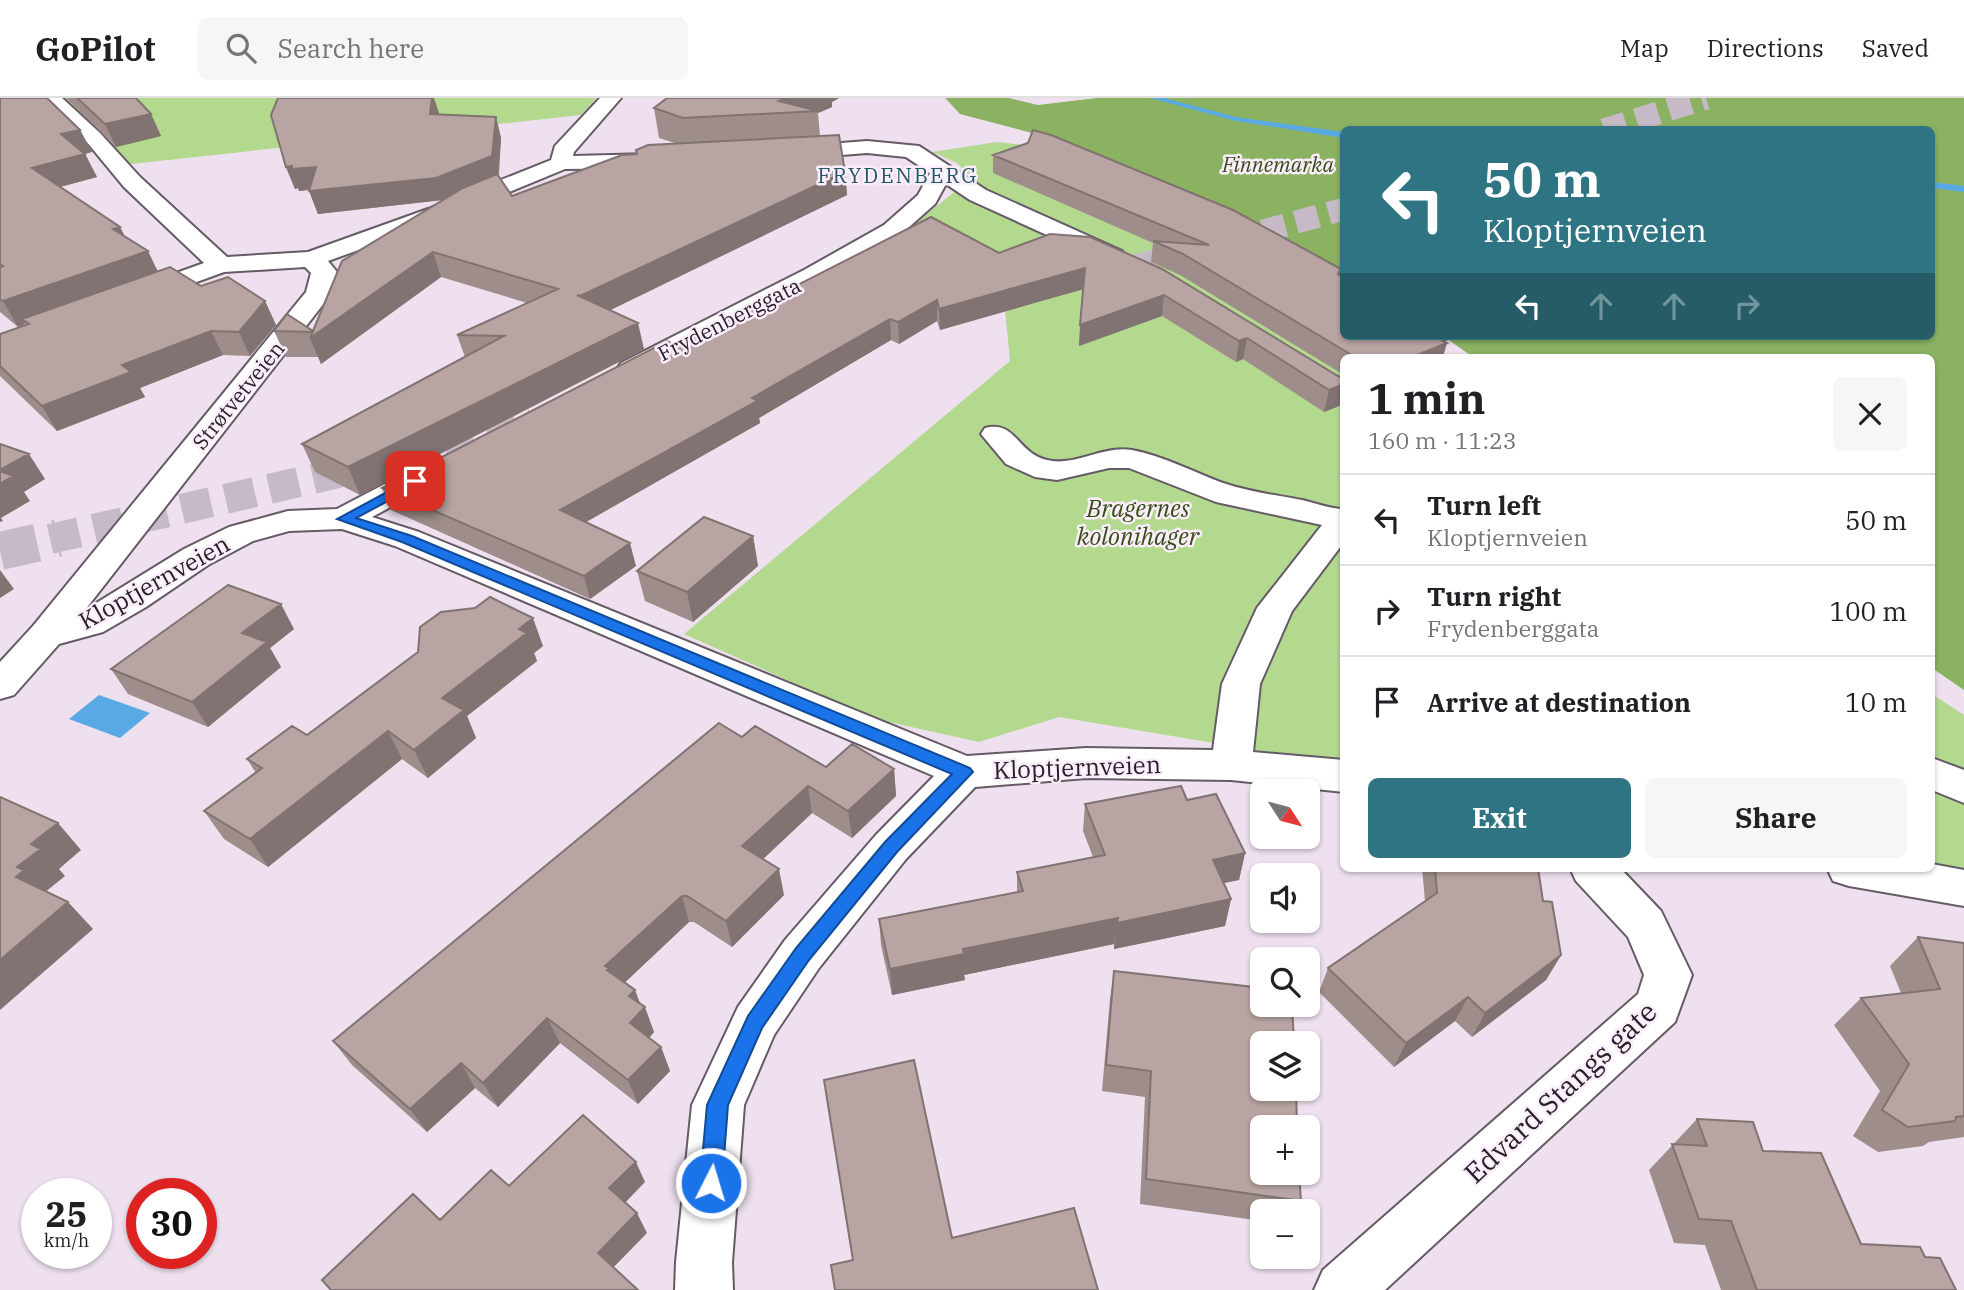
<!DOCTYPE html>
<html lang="en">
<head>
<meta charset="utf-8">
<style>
  body { margin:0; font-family:"IBM Plex Serif",serif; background:#f6f6f6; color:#202124; height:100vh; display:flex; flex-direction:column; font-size:26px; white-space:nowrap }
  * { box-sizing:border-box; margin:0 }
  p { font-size:23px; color:#757577 }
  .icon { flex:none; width:38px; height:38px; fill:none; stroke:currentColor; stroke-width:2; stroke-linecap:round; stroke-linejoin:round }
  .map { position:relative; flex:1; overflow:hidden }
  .drawer { position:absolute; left:1340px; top:256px; width:595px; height:518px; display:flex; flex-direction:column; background:#fff; border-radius:10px; box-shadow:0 2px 5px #0004 }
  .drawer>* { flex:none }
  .banner { position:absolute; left:1340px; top:28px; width:595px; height:214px; border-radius:10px; box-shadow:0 2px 5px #0004; background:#2f7483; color:#fff; overflow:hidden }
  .needle { width:46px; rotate:126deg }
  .fabs { position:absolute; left:1250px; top:681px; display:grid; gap:14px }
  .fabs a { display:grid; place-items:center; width:70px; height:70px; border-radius:10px; background:#fff; box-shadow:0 2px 5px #0004; font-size:35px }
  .speed { position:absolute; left:21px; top:1080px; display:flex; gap:14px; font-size:35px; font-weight:700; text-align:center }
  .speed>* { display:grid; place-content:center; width:91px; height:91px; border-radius:50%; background:#fff; box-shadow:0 2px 5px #0004; line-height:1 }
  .speed small { font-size:18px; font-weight:400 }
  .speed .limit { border:10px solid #d22; background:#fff; color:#111 }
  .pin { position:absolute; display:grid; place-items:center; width:60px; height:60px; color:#fff; margin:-30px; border-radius:14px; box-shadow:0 4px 10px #0006 }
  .me { position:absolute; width:77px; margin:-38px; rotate:5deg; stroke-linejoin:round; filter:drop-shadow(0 0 5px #0008) }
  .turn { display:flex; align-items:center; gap:24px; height:147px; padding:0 28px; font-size:32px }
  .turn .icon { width:91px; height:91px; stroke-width:2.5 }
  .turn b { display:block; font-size:49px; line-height:60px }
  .lanes { display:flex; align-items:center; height:66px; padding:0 28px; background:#0003; justify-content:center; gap:35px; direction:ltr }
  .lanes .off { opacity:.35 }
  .round { display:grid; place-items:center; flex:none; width:74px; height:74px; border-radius:10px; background:#f6f6f6 }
  .head { display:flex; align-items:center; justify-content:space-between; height:119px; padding:0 28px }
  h1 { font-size:42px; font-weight:700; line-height:52px }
  .cta { display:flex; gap:14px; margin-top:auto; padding:14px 28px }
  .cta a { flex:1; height:80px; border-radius:10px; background:#2f7483; color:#fff; font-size:28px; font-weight:700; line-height:80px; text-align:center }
  .cta a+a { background:#f6f6f6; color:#202124 }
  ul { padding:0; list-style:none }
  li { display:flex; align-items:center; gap:21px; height:91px; padding:0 28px; border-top:2px solid #e0e0e0 }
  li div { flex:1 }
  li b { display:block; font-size:26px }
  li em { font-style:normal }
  header { display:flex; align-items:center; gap:42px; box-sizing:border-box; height:98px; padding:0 35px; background:#fff; border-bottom:2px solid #e0e0e0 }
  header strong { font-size:33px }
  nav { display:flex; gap:38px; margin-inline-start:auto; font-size:24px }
  .search { width:490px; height:63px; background:#f6f6f6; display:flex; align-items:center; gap:18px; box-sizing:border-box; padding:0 24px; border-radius:10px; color:#757577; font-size:26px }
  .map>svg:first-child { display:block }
  .green { fill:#b3d98f }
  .forest { fill:#8ab261 }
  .water { fill:#58a9e4 }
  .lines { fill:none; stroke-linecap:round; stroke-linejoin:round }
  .stream { fill:#58a9e4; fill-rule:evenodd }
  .major-tunnel-far2 { stroke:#c6bac6; stroke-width:23; stroke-dasharray:23 11; stroke-linecap:butt }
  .major-tunnel-far1 { stroke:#c6bac6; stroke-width:30; stroke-dasharray:30 15; stroke-linecap:butt }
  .major-tunnel { stroke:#c6bac6; stroke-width:38; stroke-dasharray:38 19; stroke-linecap:butt }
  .minor-casing { stroke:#655a65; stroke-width:4 }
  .minor { fill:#fff; fill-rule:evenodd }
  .wall { fill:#9e8d8b }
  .shaded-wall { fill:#817371 }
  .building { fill:#b8a4a2; stroke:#817371; stroke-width:2 }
  .route { fill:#1a73e8; stroke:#114b97; stroke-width:2 }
  .labels { text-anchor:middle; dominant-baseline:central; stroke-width:5; stroke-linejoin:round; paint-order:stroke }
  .far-park-label { font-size:21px; font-style:italic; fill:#344e15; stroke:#fbedfb }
  .far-neighbourhood-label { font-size:21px; letter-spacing:2px; fill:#215864; stroke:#fbedfb }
  .far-street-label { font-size:21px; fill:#272227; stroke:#fbedfb }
  .park-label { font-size:24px; font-style:italic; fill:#344e15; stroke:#fbedfb }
  .street-label { font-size:24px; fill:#272227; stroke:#fbedfb }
  .near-street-label { font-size:28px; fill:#272227; stroke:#fbedfb }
</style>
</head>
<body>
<header>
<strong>GoPilot</strong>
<div class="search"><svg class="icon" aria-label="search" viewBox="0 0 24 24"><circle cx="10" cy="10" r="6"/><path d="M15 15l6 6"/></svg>Search here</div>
<nav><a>Map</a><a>Directions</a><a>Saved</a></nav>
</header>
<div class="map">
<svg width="1964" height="1192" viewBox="0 0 1964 1192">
  <rect width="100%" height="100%" fill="#eee0ee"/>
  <path class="green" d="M61,0H596L581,17L131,66Z
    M997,44L1024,47L1344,238V667L1059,619L979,644L875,621L684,536L1010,263L1005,212L877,155L972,80L957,65L932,54Z
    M1932,596L1964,617V772L1932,766Z"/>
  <path class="forest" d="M945,0H1009L1038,7L1097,0H1964V592L1932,570V259H1473L1443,238H1932V32H1344V177L1249,124L1062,43L960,16Z"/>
  <path class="water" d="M99,597L150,615L120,640L69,621Z"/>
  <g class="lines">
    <path class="stream" d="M1150,0H1164L1236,19L1344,34V40L1236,23Z
      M1932,84L1964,88V94L1932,90Z"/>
    <path class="major-tunnel-far2" d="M1604,32L1706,0
      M1099,178L1344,111"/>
    <path class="major-tunnel-far1" d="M50,441L330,377L532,325"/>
    <path class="major-tunnel" d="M0,453L58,440"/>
    <defs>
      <path id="minor" d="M40,0H62L100,35L140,79L227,159L308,154L428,111L551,62L555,48L600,0H621L574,54L573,58L650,56L658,58L661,63L658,68L650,70L565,71L444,121L328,163L337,174L328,200L85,512L184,451L229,429L288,413L337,411L421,367L432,365L443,367L448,374L443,381L372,419L419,434L967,658L1086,650L1213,652L1222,586L1257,510L1322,427L1216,404L1129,370H1109L1057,382L1035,379L1006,366L981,336L985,330C1016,322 1017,355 1047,362C1075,369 1103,347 1132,352C1164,358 1193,374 1223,385C1249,394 1276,397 1302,402C1316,405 1330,411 1344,411V444L1292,513L1260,586L1253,654L1344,662V694L1231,682L1086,680L975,689L906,761L819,870L774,937L744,1007L732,1164L733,1192H675L676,1164L692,1007L738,909L785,842L876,737L934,678L395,448L342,431L289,433L253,443L208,467L146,509L103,534L59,546L14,597L0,601V564L33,528L306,194L311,175L305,169L224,174L147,202L138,205L129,202L125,197L129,192L204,165L124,89L86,43Z
        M867,43L919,48L986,92L1122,153L1125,158L1122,163L1113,165L1104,163L970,102L946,86L935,106L900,137L822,182L641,277L631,279L621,277L617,271L621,265L804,172L884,127L918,97L930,75L906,59L867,55L791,61L783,60L780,55L783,50L791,49Z
        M1932,660L1964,672V705L1932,692Z
        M1932,766L1964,772V808L1849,788L1833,783L1827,770H1932Z
        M1570,770H1620L1661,813L1692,877L1675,924L1385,1192H1314L1323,1172L1638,896L1644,877L1628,839L1576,783Z"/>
    </defs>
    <use href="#minor" class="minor-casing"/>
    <use href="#minor" class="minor"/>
  </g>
  <path class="wall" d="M0,0L80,32L92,54L85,56L97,79L60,89L120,129L125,139L158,173L201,188L265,203L276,227L250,258L223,257L140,290L145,299L57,333L0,278V236L26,227L25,226L18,229L0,214Z
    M66,0H136L151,16L161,38L116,49Z
    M667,0H839L832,4V9L818,15L820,38L845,74L847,97L610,212L644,251L360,397L315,374L302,346L465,259L457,237L527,205L441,179L321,266L319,259H286L274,233H313L442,102L318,116L309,92L299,93L298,90L295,91L286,69L439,15L438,17L496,19L501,40L499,78L512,98L637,56L675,45L659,40L654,10Z
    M993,57L1341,171L1340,177L1344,238L1446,242L1443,259H1344V277L1180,177L1151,164L1153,145L993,75Z
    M1050,136L1338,278L1344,280V306L1324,314L1243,261L1236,264L1162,218L1079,248L1083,191L940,232L937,223L899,246L891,242L759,320L760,325L585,424L636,468L590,501L391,412L382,390L678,248L999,155Z
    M753,438L758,468L693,524L645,503L637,473Z
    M294,531L270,550L281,569L208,629L128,596L111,571Z
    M543,548L534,555L537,563L467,618L476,640L428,680L402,661L268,769L224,741L204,713L256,675L247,661L307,637L418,554Z
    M742,639L826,669L894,671L896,698L852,740L812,715L763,761L784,797L732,849L694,824H689L624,885L635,892L640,905L654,934L649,940L661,949L670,973L638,1006L560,945L498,1009L475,990L427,1034L352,967L333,943Z
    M1187,702L1245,755L1239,782L1224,785L1231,801L1225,828L1114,851V846L964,877L965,882L892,897L881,847L879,821L1017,794V774L1093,759L1083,733L1085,706Z
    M1422,770H1538L1543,803L1561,857L1546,882L1472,939L1455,923L1394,969L1319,894L1328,870L1425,803Z
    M1918,839L1964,845V1039L1929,1044L1923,1048L1878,1054L1853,1038L1880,993L1834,927L1861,900L1901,895L1890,868Z
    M1114,873L1301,1103L1296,1113H1262V1123L1140,1106L1145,999L1102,993L1110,901Z
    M1697,1021L1763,1053L1861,1146L1925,1159L1956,1192H1721L1705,1147L1674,1145L1649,1072Z"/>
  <path class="shaded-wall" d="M432,0H434L439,15L437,37L430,16Z
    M786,0H839L832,4V9L818,15V13L779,3Z
    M151,16L161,38L116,49L105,26Z
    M496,19L501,40L498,80L443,102L318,116L309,93Z
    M80,32L92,54L72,58L61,36Z
    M85,56L97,79L45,93L32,70Z
    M286,69H316L324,90L299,93L298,90L295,91Z
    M845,74L847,97L586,224L580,198Z
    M120,129L132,153L113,131Z
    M148,153L160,178L22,221L25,226L18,229L3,203Z
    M433,154L441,179L321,266L310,240Z
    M1085,170L1084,191L940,232L939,211Z
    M1164,197L1162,218L1079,248L1080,227Z
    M937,202V223L899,246L898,224Z
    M265,203L276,227L250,258L239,234Z
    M890,221L891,242L759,320L760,325L567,435L560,412Z
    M638,225L644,251L360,397L348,369Z
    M211,233L223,257L140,290L145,299L57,333L42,308L122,267Z
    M1247,240L1243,261L1236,264L1239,243Z
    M1446,242L1445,246L1447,245L1443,259H1412Z
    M1344,286V306L1324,314L1329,292Z
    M29,356L45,381L24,394L30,403L1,420L3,423L0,424V372Z
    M753,438L758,468L693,524L687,494Z
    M630,445L636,468L590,501L584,478Z
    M0,472L14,491L0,500Z
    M281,506L294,531L270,550L281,569L208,629L192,604L242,535Z
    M533,520L543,548L534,555L537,563L467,618L476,640L428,680L414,652L442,600L519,531Z
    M388,633L402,661L268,769L250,741Z
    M894,671L896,698L852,740L848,713Z
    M808,688L812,715L748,775L742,748Z
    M58,725L81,752L59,771L65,778L44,795L16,779L17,769L31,746Z
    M1245,755L1239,782L1207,788L1213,762Z
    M779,771L784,797L732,849L726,823Z
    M682,798L689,824L617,892L605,868Z
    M1231,801L1225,828L1114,851L1117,825Z
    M68,804L93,831L0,912V862Z
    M1118,820L1114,846L964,877L965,882L892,897L890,871L963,851Z
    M1561,857L1546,882L1472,939L1485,915Z
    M635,892L642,912L645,909L654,934L640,950L630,925L629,898Z
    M1468,899L1455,923L1394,969L1406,945Z
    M547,920L560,945L498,1009L483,985Z
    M661,949L670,973L638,1006L628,982Z
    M461,965L475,990L427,1034L410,1011Z
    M636,1064L645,1084L620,1110L609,1090Z
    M637,1115L647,1135L609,1174L598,1155Z"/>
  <path class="building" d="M0,0H47L80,32L61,36L85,56L32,70L120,129L113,131L148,153L3,203L0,201V169L3,168L0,166Z
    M77,0H136L151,16L105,26Z
    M278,0H432L430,16L496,19L492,58L436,80L309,93L316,69L291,71L292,68L286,69L271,17Z
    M667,0H786L779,3L818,13L683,20L654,10Z
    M1033,32L1051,37L1233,112L1341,171L1338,176L1344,179V238H1440L1446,242L1443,243L1447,245L1412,259H1350V256L1183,156L1153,143L1209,147L993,57L1028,45Z
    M839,37L845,74L580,198L577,197L638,225L348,369L302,346L504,238L457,237L558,191L433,154L310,240L313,234L274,233L287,216L313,233L342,163L463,90L497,76L512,98L622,57L637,56L636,52L648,47Z
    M931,119L999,155L1050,136L1090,139L1162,171L1338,278L1344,280V286L1329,292L1247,240L1239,243L1164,197L1080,227L1085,170L939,211L937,202L898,224L890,221L752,300L757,303L560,412L630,445L584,478L382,390L667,243L678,248Z
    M170,169L201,188L228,179L265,203L239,234L211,233L122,267L131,274L42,308L0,268V236L29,226L22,221Z
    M0,346L29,356L0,372Z
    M0,373L13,378L0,386Z
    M704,419L753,438L687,494L637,473Z
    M228,487L281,506L242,535L267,544L192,604L111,571Z
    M490,499L533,520L519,531L527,535L442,600L464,612L414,652L388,633L250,741L204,713L262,670L247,661L292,628L307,637L418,554L420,529L441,514L475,510Z
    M719,625L742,639L755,628L826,669L852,646L894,671L848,713L808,688L742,748L779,771L726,823L687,798H682L605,868L609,870L607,872L635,892L629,898L645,909L630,925L661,949L628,982L547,920L483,985L461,965L410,1011L333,943Z
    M1181,688L1187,702L1216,696L1245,755L1213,762L1231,801L1117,825L1118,820L963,851L964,856L890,871L879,821L1023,793L1017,774L1105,757L1085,706Z
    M0,699L58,725L31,746L41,751L17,769L24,772L16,779L68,804L0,862Z
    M1435,770H1538L1543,803L1552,804L1561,857L1485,915L1468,899L1406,945L1328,870L1437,795Z
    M1918,839L1964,845V1018L1956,1019L1955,1023L1908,1029L1882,1012L1909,966L1861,900L1940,891Z
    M1114,873L1262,890V906H1292L1294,945H1262V990H1296L1297,1029H1262V1074H1299L1301,1103L1146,1081L1151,973L1106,967Z
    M914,962L952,1140L1074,1110L1098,1192H835L831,1167L853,1162L824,982Z
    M583,1017L636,1064L609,1090L637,1115L598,1155L638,1192H331L322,1182L413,1096L440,1122L491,1072L509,1088Z
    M1697,1021L1753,1024L1763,1053L1821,1055L1861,1146L1920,1149L1925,1159L1940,1160L1956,1192H1757L1731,1123L1699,1121L1672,1046L1707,1048Z"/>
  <path class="route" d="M415,379L422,383L420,386L356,420L412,438L970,670L973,674L897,754L809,862L762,930L728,1007L722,1085L719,1093L711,1096L703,1093L700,1085L707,1007L748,918L796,850L885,744L952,676L402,444L337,421Z"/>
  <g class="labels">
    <g class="far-park-label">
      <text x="1278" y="66">Finnemarka</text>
    </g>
    <g class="far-neighbourhood-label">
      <text x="898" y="77">FRYDENBERG</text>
    </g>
    <g class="far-street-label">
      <text transform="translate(729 221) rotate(-27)">Frydenberggata</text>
      <text transform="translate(238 297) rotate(-51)">Strøtvetveien</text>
    </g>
    <g class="park-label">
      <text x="1138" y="410">Bragernes<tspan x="1138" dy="28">kolonihager</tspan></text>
    </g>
    <g class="street-label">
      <text transform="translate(154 484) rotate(-29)">Kloptjernveien</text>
      <text transform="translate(1077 669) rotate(-2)">Kloptjernveien</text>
    </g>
    <g class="near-street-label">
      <text transform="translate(1560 994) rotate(-43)">Edvard Stangs gate</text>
    </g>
  </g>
</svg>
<div class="fabs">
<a><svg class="needle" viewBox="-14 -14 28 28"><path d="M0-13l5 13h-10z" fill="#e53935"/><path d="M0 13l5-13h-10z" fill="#757577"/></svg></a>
<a><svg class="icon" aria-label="sound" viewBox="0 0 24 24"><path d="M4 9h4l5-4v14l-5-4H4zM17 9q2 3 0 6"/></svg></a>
<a><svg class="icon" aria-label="search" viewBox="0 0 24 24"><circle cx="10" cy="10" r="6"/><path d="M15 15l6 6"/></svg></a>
<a><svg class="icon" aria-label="layers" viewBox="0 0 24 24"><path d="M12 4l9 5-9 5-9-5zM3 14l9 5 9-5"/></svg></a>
<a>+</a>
<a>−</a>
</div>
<div class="speed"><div>25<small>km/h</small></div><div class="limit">30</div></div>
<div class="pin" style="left:415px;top:383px;background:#d93025"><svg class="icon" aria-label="arrive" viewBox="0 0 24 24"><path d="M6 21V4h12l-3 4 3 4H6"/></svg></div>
<svg class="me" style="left:711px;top:1085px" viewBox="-20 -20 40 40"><circle r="17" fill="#1a73e8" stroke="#fff" stroke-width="3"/><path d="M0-11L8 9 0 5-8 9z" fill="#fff"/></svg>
<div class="banner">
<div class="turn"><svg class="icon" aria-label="left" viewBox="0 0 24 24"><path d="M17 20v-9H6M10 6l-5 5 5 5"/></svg><div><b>50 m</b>Kloptjernveien</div></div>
<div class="lanes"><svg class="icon" aria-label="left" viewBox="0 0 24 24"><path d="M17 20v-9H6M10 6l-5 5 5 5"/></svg><svg class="icon off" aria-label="ahead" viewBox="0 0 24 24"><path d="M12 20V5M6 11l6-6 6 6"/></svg><svg class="icon off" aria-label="ahead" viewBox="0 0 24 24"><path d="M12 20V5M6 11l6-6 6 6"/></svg><svg class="icon off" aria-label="right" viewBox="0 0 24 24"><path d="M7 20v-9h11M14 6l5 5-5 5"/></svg></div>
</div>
<section class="drawer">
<div class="head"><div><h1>1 min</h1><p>160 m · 11:23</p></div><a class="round"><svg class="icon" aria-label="close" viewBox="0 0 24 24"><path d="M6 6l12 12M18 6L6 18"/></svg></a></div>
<ul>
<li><svg class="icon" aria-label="left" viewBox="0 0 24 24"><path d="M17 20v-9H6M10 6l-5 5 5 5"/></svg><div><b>Turn left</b><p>Kloptjernveien</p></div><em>50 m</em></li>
<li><svg class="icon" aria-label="right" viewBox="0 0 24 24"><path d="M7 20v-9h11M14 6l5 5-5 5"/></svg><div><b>Turn right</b><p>Frydenberggata</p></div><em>100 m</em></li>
<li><svg class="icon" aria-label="arrive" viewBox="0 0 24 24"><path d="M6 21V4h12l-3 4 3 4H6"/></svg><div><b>Arrive at destination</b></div><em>10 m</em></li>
</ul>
<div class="cta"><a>Exit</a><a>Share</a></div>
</section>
</div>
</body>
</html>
